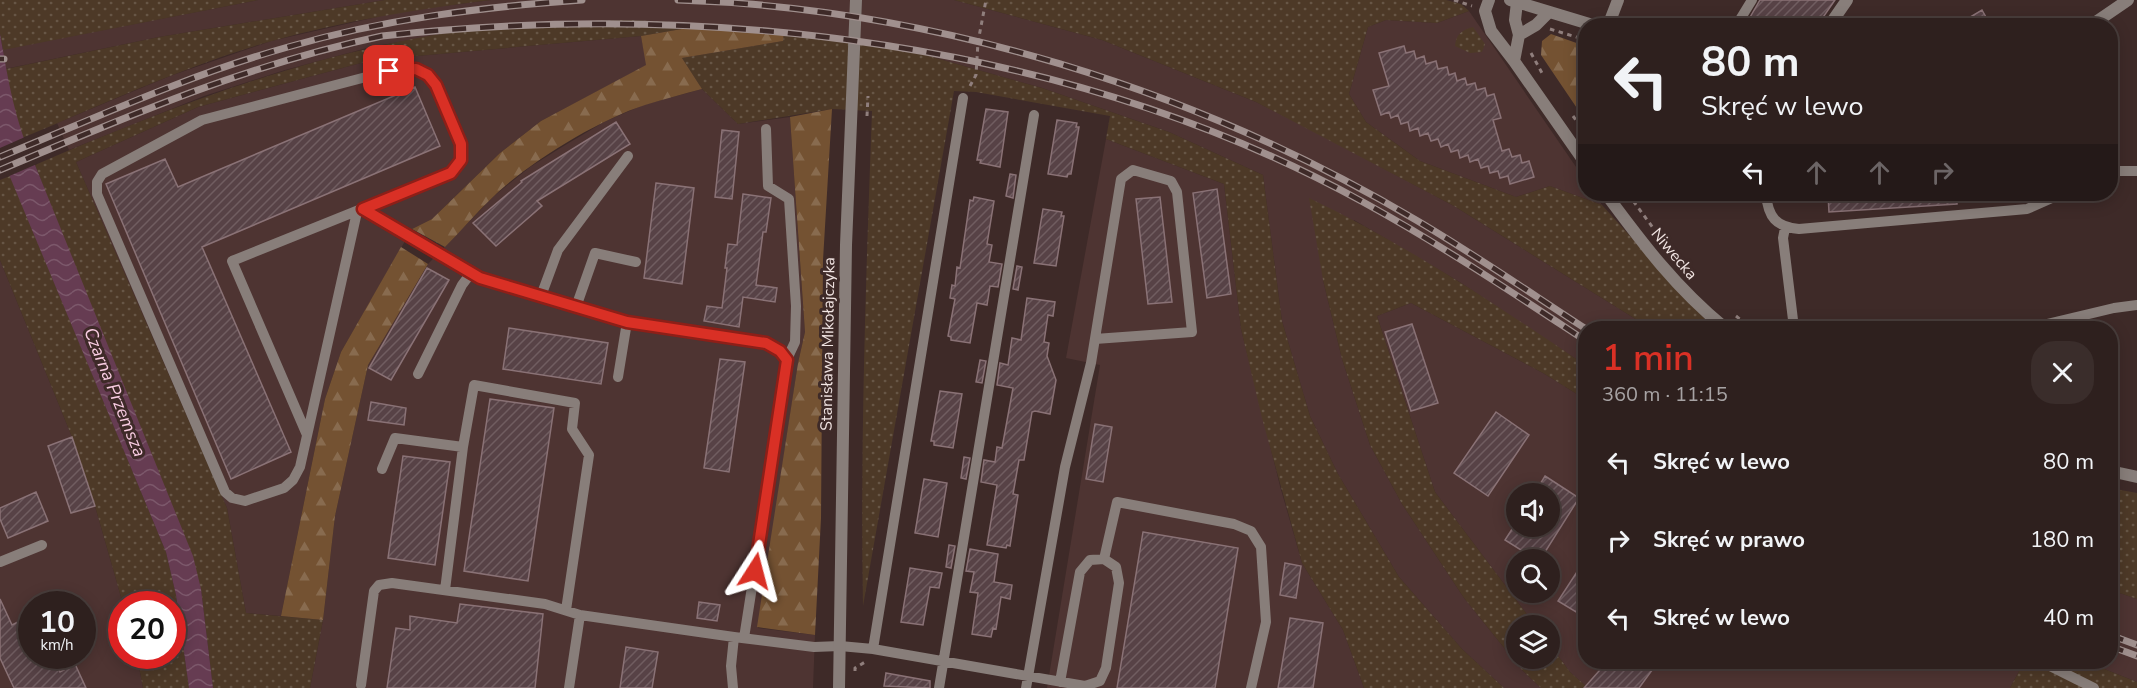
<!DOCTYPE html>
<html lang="pl">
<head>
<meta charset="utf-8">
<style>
  body { margin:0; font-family:"Nunito Sans",sans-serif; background:#3a2d2b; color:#f1f3f6; height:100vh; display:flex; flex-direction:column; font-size:22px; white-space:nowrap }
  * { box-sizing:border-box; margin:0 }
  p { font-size:20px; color:#a7a3a4 }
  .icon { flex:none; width:33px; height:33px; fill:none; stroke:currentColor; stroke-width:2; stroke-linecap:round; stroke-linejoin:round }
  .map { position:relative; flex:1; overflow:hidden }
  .side { position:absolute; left:1578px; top:321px; width:540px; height:348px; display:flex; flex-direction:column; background:#2e201e; border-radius:24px; box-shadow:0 3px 15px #0003,0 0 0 2px #493e3c }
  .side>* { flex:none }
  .banner { position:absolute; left:1578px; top:18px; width:540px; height:183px; border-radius:24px; box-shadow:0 3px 15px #0003,0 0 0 2px #493e3c; background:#2e201e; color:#f1f3f6; overflow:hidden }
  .fabs { position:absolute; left:1506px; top:483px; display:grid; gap:12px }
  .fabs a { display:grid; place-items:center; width:54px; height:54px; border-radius:50%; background:#2e201e; box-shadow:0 3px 15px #0003,0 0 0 2px #493e3c; font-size:30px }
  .speed { position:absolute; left:18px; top:591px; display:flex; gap:12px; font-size:30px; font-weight:700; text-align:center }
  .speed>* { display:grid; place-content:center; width:78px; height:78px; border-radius:50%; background:#2e201e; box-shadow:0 3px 15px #0003,0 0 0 2px #493e3c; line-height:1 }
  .speed small { font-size:15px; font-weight:400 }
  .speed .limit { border:9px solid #d22; background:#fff; color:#111 }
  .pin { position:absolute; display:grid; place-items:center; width:51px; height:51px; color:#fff; margin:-26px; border-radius:12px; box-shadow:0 3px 9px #0006 }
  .me { position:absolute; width:66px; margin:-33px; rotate:9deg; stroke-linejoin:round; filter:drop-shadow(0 0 4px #0008) }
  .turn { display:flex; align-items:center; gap:21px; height:126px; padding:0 24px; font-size:27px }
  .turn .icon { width:78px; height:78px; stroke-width:2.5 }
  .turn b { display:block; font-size:42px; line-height:51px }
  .lanes { display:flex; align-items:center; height:57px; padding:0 24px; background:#0003; justify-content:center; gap:30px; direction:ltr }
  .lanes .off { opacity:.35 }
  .round { display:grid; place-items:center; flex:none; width:63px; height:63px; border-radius:24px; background:#3a2d2b }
  .overview { display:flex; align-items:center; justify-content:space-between; height:102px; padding:0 24px }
  h1 { font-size:36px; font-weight:600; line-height:45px; color:#d93025 }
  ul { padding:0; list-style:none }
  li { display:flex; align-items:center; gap:18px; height:78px; padding:0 24px }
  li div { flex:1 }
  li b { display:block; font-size:22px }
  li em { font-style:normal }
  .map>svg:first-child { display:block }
  .built { fill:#4e3432; fill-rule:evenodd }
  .green { fill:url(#green-dots) }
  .forest { fill:url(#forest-firs) }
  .water { fill:url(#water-waves) }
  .pier { fill:#3e2a28 }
  .building { fill:url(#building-hatch); stroke:#8a7276; stroke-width:1.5 }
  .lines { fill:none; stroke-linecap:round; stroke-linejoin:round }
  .path { stroke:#907f7d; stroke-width:3; stroke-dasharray:4.5 4.5; stroke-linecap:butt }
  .service { stroke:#887e7a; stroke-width:10 }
  .minor { stroke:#887e7a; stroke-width:12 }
  .tertiary { stroke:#887e7a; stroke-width:12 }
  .rail-casing { stroke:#a0908e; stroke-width:7 }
  .rail { stroke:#3e2a28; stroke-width:4.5; stroke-dasharray:14; stroke-linecap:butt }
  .route-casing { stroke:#8d1f18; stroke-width:15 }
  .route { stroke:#d93025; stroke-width:10 }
  .labels { text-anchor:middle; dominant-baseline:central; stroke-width:6; stroke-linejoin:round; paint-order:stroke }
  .street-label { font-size:16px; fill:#f1e4e2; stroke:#3e2a28 }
  .water-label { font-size:18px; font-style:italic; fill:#f9cce2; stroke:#3e2a28 }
</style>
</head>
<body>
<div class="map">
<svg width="2137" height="688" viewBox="0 0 2137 688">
  <defs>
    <pattern id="green-dots" width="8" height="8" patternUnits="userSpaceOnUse" patternTransform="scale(1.5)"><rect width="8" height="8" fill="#4d3927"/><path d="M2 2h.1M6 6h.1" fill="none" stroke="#675646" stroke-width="1.8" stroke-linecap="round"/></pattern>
    <pattern id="forest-firs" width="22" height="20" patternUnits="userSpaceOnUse" patternTransform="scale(1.5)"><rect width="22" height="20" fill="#745232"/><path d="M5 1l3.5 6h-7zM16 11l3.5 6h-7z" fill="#886b4f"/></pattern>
    <pattern id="water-waves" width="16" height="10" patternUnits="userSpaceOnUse" patternTransform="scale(1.5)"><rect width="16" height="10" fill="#663c52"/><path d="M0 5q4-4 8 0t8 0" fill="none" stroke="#7c586b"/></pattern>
    <pattern id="building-hatch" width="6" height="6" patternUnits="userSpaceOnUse" patternTransform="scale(1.5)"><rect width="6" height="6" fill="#574246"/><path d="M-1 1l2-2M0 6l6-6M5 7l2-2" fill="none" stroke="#705d60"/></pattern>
  </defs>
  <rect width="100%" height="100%" fill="#3e2a28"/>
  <path class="built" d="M258,0H385L159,37L0,70V50Z
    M491,0H954L1102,40L1256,102L1302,125L1454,206L1650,328H1586L1585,365L1458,281L1354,220L1323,280L1342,359L1370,445L1402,504L1464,598L1522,670L1541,688H1504L1462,649L1399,577L1338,474L1310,416L1282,321L1263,175L1169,132L1042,88L918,53L784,32L711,24L631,20L522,24L444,34L371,47L285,70L204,96L69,150L57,123L170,76L271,41L403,11Z
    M1469,11L1585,180L1586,194H1595L1602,205L1550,186L1516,197L1420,161L1366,122L1349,94L1368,27L1386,20L1437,23Z
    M641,36L647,65L541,121L500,153L432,219L412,229L341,352L325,399L281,616L246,613L227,508L76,162L198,107L372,60Z
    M702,89L738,124L790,117L805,332L798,363L758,628L815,635L813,688H310L323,620L335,516L368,365L428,264L494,196L530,167L562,147L604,122L643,105Z
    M1106,139L1224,184L1241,329L1280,486L1302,563L1343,630L1364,688H1047L1100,365L1066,358Z
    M0,260L72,437L95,506L123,604H122V656H137L143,688H0ZM32,604H82V656H32Z
    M1411,303L1543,373L1585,399L1586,662H2024L2010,688H1588L1570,672L1550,645V626L1535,625L1435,492L1377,316ZM1516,494H1550V526H1516ZM1516,560H1550V592H1516Z
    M2111,590L2137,599V682L2087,662H2110Z"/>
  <path class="green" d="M0,0H258L3,50L0,34Z
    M385,0H491C417,9 344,21 272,41C186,65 104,104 22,138L11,100L6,69L159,37Z
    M954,0H1446L1461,4L1469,11L1437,23L1386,20L1368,27L1349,94L1366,122L1420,161L1516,197L1550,186L1602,205L1713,328H1650L1454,206L1256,102L1102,40Z
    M631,20L711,24L641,36L372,60L198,107L76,162L227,508L246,613L323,620L310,688H213L201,589L35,165C190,98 351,38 521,24C558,21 594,21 631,20Z
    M1473,27L1485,44L1482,52L1470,53L1455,46C1456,35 1461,30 1473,27Z
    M784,32L918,53L1042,88L1169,132L1263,175L1282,321L1310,416L1338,474L1399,577L1462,649L1504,688H1364L1343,630L1302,563L1262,418L1241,329L1224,184L1106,139L1110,116L976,92L954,91L863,606C860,441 866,276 872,111L832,109L738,124L702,89L682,58L783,41Z
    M10,176L166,552L176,595L189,688H143L137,656H172V604H123L95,506L72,437L0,260V180Z
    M1309,198C1407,245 1497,305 1585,365V399L1543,373L1411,303L1377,316L1435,492L1535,625L1516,626V658H1550V645L1570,672L1588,688H1541L1522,670L1464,598L1402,504L1370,445L1342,359L1323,280Z
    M2110,488L2137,493V599L2111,590Z
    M2024,662H2087L2137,682V688H2010Z"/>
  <path class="forest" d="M711,24L784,32L783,41L682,58L702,89C683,94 664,99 645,105C598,120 528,163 493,197C476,213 461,231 445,247L412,229L432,219L500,153L541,121L646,65L641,36Z
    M1551,34L1585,46V120L1541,55L1542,41Z
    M832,109L823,260L821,518L815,635L757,627L798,363L805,332L790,117Z
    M401,247L428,264L368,365L335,516L323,620L281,616L325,399L341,352Z"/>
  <path class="water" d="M0,34C8,79 15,123 35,165L193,556L201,589L213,688H189L176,595L166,552L0,153Z"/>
  <path class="pier" d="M25,137L37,164L7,177L0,161V148Z"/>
  <path class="building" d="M1760,0H1835L1817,26H1745Z
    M1982,10L1991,26H1955Z
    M1404,46L1406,53L1414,51L1416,59L1424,56L1426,64L1436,61L1438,69L1447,67L1449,75L1455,73L1457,81L1465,78L1467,85L1475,83L1477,90L1485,88L1487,96L1494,94L1501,118L1493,120L1502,151L1509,149L1512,157L1520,155L1522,163L1529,161L1534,177L1510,184L1508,176L1500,178L1498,171L1490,173L1488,166L1481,168L1478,159L1470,162L1468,155L1460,158L1458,150L1451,152L1448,144L1441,147L1438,139L1431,141L1428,133L1420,136L1418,128L1410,131L1408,122L1401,124L1398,115L1391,118L1389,112L1381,115L1373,90L1389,86L1379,53Z
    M415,87L440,146L202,247L291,452L231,479L106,184L165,159L178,187Z
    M986,109L1008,112L1000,167L980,163L981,160H977Z
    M1057,120L1077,123L1076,127H1079L1071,174H1068L1067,177L1048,174Z
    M616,122L630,144L537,201L542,206L496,246L473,223L522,182L521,181Z
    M722,130L739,132L732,199L715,197Z
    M1010,174L1016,175L1013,198L1006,196Z
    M656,183L694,188L682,284L644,278Z
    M1217,189L1231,294L1207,298L1193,193Z
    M743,194L771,198L766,232H763L756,285L777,288L775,302L743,297L739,327L704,321L707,306L722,308L727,268H725L728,244L737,245Z
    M1838,194H1957V204L1829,212L1828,195Z
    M974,197L994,201L987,244L992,245L989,262L1002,264L998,287L990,286L987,305L977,303L970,343L951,340V337L948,336L955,299L950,298L952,285L955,286L957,267L960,268L970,200L973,201Z
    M1160,197L1172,302L1148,304L1136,199Z
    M1043,209L1062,212L1061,216H1064L1056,266L1034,263Z
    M1017,266L1022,267L1018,290L1013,289Z
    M427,268L449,280L391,380L369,368Z
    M1027,298L1055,302L1053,316L1048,315L1044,342L1049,343L1047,356L1056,380L1050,414L1035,411L1032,412L1024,460H1019L1013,494L1018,495L1010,546L1007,545L1006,548L987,545L997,485L981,482L984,460L995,462L997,447L1002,448L1013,388L997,385L1000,363L1008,365L1012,338L1021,340Z
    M1412,324L1438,403L1411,411L1385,332Z
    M509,328L608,343L601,384L503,369Z
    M720,359L745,362L729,472L704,468Z
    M980,360L986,361L982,383L976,382Z
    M940,391L962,394L953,448L934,445V441H931Z
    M490,399L554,408L528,581L464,571Z
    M371,402L406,408L404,425L368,420Z
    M1496,412L1529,435L1488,496L1454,473Z
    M1095,424L1112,427L1103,482L1086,479Z
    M72,437L95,506L71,513L48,446Z
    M403,456L450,462L435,565L388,558Z
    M964,457L970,458L966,479L961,478Z
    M1545,476L1579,498L1540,560H1537L1505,540L1514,526H1550V494H1534Z
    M924,479L947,483L938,537L915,533Z
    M36,492L48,521L8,538L0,519V508Z
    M1143,532L1238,548L1215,688H1117Z
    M949,545L955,546L951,568L946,567Z
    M970,549L998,554L994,582L1012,585L1010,599L1001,597L996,629L993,628L991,637L972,634L978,593L970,592L974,572L966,571Z
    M1586,558V618L1558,601Z
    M1285,563L1301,566L1296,598L1280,595Z
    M910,568L942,573L939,588L930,587L923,625L901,622Z
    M0,599L12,625L32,615V656H53L60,672L75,664L86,688H14L0,658Z
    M699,602L720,605L717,621L697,618Z
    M460,604L543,614L535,688H387L396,628L410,630V616L457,623Z
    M1290,618L1323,623L1313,688H1278Z
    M626,647L658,652L652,688H620Z
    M1607,662H1658L1639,688H1584Z
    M886,673L930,681V688L884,686Z"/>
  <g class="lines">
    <path class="path" d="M1454,0L1472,6
      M1626,19L1647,26
      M1550,29L1586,40
      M1531,53L1542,73
      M970,86L976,75L978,42L986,0
      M867,116L868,96
      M1573,116L1586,134
      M1628,194L1668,248
      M1736,316L1751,328
      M855,671V668L865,662"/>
    <path class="service" d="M1736,26L1752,0
      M766,129L768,186L789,199L796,306L795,342L787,359
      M2110,174L2118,171H2137
      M1766,194C1768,217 1776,227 1799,229L2027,209L2061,194
      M363,209L480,278L627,322L766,343C780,351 787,353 786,370L744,638
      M1785,228L1783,238L1794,328
      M541,296L558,250L628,156
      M576,307L595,253L636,262
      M2031,328L2114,308L2137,305
      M418,374L462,285L471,273
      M618,377L627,322
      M307,435L232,261L451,173C457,168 461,162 462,154C462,139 438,80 425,74C414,67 401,70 389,71L202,120L102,174L97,182V194L225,492L232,498L245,501L284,488L293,480L300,467L357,212
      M463,447L474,385L575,403L572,429L589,455L566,610
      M382,469L395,438L463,447L445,590
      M1104,559L1117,502L1234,524L1251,531L1261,547L1266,622L1251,688
      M0,562L42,545
      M873,649L963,98
      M2042,662L2094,688
      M361,685L374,591L379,585L392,583L545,604L580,615L734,637L814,647L840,646L873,649L1085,686L1100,681L1106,668L1119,583L1116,567L1104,559L1090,560L1080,572L1060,682
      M569,688L580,615
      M733,688L731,666L734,637
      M939,688L1034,115
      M1026,688L1065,467L1091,363L1121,179L1133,170L1171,181L1177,192L1192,332L1095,339"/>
    <path class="minor" d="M1489,0L1485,11L1491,31L1514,61L1586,164
      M1510,0L1596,26
      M1608,26L1618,0
      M1829,26L1847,0
      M2090,26L2128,0
      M1519,35L1536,25L1549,12
      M1514,61L1519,35L1515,20L1517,2
      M1606,194C1643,244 1676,288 1725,328
      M2110,471L2137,477"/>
    <path class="tertiary" d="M839,688L846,245L856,0"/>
    <defs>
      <path id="rail" d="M678,0C934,8 1195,89 1416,220C1474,254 1529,292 1586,329
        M0,59H4
        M0,157C95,118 188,75 288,47C384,19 482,7 582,0
        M0,170C125,117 249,64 382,36C710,0 1073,42 1363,202C1440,244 1513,293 1586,341
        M2110,635L2137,645
        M2110,646L2137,656"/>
    </defs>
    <use href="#rail" class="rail-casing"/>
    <use href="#rail" class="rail"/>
  </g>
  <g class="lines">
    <defs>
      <path id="route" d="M389,71L416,69L428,75L436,85L461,144V160L451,173L363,209L480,278L627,322L766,343L780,351L787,360L755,571"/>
    </defs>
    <use href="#route" class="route-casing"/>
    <use href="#route" class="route"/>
  </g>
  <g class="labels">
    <g class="street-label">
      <text transform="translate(1674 254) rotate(50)">Niwecka</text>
      <text transform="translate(828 344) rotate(-89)">Stanisława Mikołajczyka</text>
    </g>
    <g class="water-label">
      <text transform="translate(115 392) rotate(68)">Czarna Przemsza</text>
    </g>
  </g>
</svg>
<div class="fabs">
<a><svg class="icon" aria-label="sound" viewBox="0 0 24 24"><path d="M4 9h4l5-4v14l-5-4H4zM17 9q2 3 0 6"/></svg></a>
<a><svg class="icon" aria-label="search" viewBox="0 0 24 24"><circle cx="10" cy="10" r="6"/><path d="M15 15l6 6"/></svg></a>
<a><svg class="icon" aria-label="layers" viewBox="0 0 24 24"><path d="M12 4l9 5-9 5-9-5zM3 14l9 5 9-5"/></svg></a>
</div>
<div class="speed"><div>10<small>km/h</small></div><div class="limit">20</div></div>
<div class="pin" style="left:389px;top:71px;background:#d93025"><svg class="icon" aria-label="arrive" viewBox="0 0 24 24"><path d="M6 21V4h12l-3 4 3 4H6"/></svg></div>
<svg class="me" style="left:755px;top:571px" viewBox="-20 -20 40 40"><path d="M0-17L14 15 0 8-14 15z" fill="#d93025" stroke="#fff" stroke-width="4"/></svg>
<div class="banner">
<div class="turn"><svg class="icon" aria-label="left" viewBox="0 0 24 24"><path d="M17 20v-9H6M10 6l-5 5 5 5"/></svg><div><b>80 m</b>Skręć w lewo</div></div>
<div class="lanes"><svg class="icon" aria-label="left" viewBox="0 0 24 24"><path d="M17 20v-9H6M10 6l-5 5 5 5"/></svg><svg class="icon off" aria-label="ahead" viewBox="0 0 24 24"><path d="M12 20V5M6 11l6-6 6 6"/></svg><svg class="icon off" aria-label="ahead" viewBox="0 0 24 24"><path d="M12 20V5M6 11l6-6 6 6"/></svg><svg class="icon off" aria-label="right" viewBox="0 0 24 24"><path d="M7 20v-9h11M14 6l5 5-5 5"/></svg></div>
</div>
<section class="side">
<div class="overview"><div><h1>1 min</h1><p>360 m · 11:15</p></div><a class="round"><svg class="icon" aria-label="close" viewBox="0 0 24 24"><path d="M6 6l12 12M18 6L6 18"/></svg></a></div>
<ul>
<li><svg class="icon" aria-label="left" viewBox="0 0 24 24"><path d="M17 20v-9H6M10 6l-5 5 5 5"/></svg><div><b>Skręć w lewo</b></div><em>80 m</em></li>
<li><svg class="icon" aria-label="right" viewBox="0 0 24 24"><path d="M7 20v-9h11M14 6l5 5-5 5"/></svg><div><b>Skręć w prawo</b></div><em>180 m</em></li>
<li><svg class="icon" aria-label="left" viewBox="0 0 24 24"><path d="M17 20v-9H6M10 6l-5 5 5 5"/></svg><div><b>Skręć w lewo</b></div><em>40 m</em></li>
</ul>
</section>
</div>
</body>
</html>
